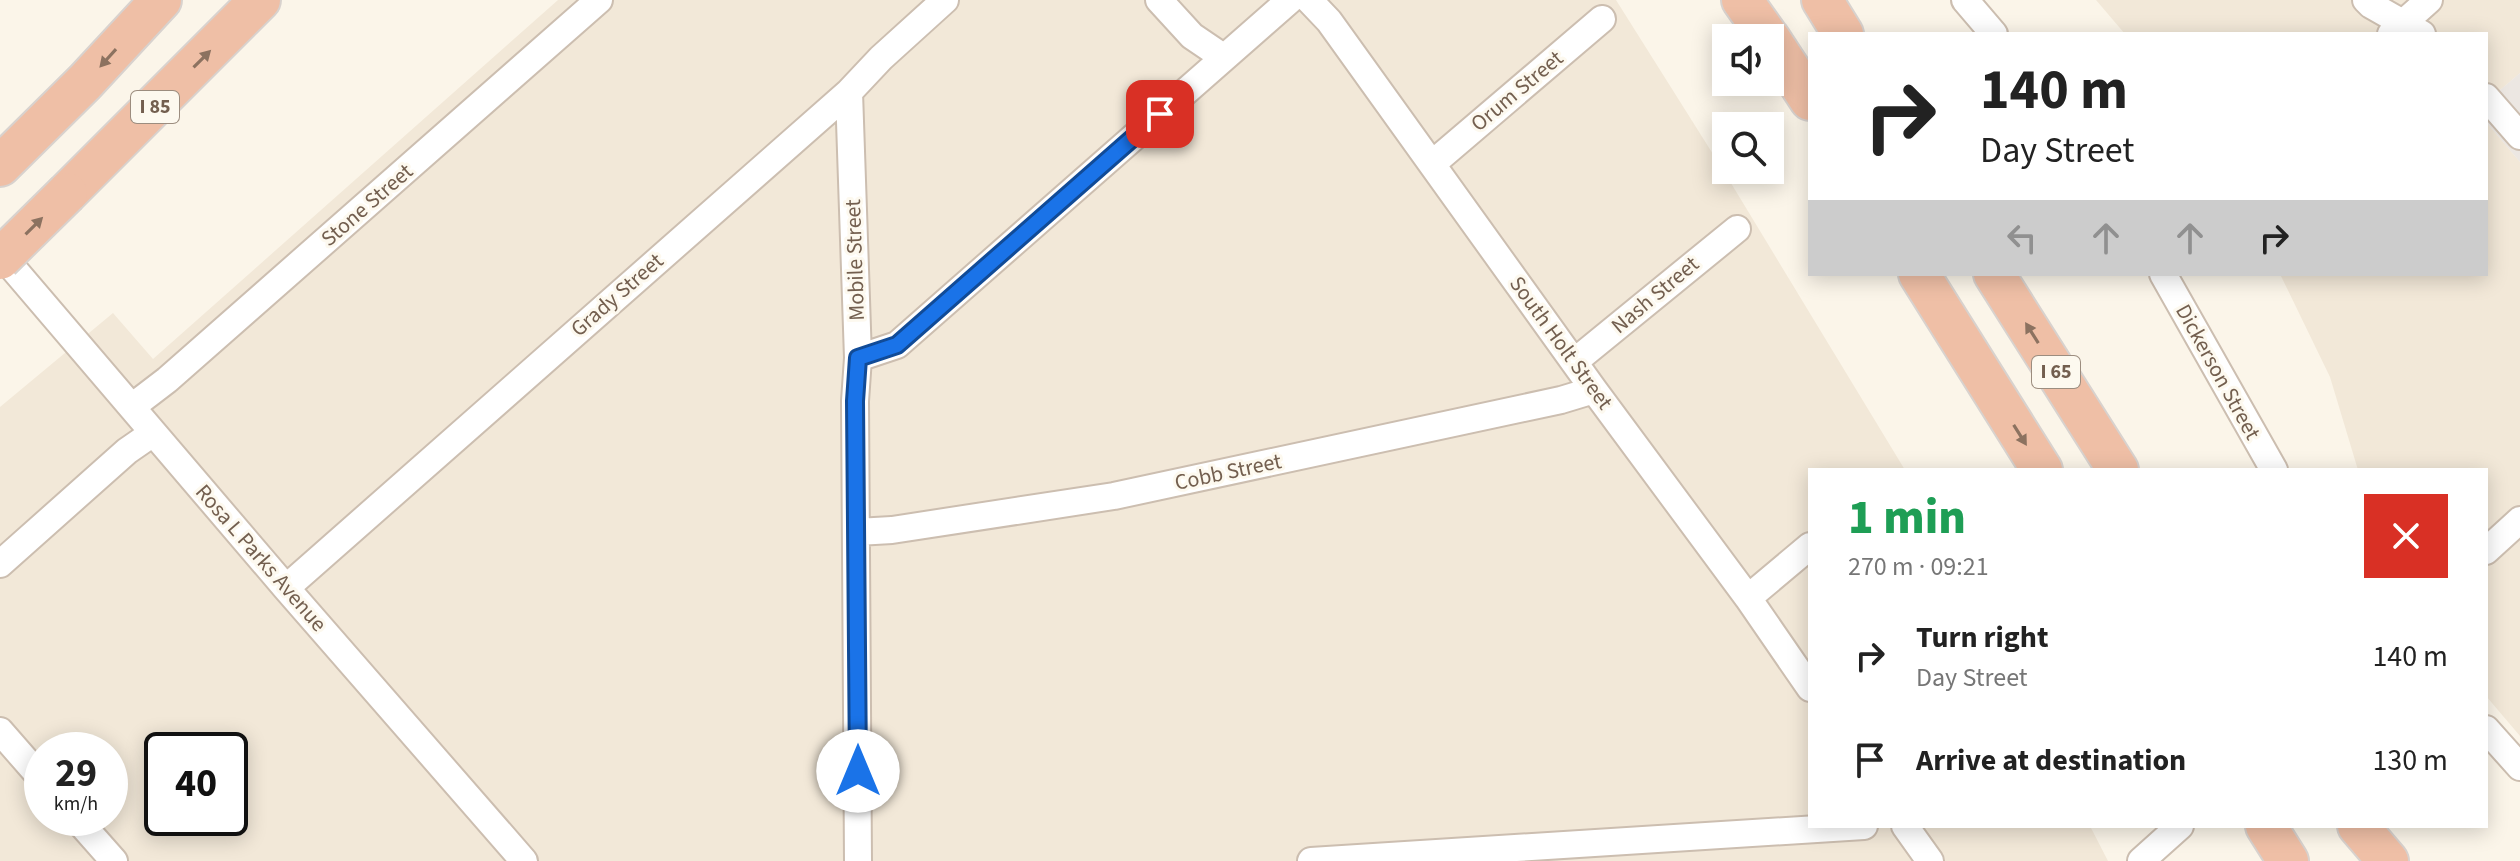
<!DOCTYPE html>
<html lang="en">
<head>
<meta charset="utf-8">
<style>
  body { margin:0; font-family:"Source Sans 3",sans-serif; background:#f2f2f2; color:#222; height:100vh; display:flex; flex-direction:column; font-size:30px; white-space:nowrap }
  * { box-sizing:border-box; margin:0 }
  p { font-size:26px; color:#767676 }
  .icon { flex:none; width:44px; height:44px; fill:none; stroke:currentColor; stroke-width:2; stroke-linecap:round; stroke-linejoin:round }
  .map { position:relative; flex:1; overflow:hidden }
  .panel { position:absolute; left:1808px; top:468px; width:680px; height:360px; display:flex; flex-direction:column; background:#fff; border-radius:0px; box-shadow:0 4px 20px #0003 }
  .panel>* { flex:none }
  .guide { position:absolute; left:1808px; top:32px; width:680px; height:244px; border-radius:0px; box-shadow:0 4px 20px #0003; background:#fff; color:#222; overflow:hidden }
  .tools { position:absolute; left:1712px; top:24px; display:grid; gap:16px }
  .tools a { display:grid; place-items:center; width:72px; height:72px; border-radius:0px; background:#fff; box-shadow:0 4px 20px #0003; font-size:40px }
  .speed { position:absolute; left:24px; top:732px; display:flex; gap:16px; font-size:40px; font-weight:700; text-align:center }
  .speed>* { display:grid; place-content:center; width:104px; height:104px; border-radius:50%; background:#fff; box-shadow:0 4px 20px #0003; line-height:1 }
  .speed small { font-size:20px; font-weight:400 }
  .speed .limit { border:4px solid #111; border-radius:12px; background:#fff; color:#111 }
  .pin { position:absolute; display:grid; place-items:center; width:68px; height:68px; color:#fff; margin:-34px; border-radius:16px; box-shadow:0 4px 12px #0006 }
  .me { position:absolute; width:88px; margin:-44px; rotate:0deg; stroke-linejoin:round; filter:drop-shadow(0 0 6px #0008) }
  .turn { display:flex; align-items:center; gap:28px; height:168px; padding:0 40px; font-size:36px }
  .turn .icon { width:104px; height:104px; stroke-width:2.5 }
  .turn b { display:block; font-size:56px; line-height:68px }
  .lanes { display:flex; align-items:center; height:76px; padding:0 40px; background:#0003; justify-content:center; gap:40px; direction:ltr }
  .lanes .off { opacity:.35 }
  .round { display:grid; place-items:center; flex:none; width:84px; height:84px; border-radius:0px; background:#f2f2f2 }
  .overview { display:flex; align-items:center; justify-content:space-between; height:136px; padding:0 40px }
  h1 { font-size:48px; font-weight:800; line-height:60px; color:#1e9e55 }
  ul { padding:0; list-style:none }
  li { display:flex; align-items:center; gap:24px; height:104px; padding:0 40px }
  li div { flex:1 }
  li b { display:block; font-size:30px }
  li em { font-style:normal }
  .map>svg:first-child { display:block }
  .residential { fill:#f2e8d8; fill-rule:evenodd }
  .industrial { fill:#ece7e2 }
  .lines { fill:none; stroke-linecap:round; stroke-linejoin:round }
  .minor-casing { stroke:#ccbeb0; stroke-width:30 }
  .highway-casing { stroke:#d8d2ce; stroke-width:44 }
  .minor { stroke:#fff; stroke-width:26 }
  .highway { stroke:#efbfa6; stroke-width:40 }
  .highway-bridge-casing { stroke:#d8d2ce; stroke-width:44; stroke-linecap:butt }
  .highway-bridge { stroke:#efbfa6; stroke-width:40 }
  .oneway { fill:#8c7260 }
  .route-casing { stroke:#114b97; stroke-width:20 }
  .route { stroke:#1a73e8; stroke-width:14 }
  .labels { text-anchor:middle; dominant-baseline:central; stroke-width:6; stroke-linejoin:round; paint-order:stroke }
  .shield { fill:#fdf9ef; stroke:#9c8d7f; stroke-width:2 }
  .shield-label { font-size:20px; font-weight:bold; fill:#735f4f }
  .street-label { font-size:22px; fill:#735f4f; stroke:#fdf9ef }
</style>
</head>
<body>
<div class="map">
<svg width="2520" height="861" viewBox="0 0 2520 861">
  <rect width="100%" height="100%" fill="#fbf5e9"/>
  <path class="residential" d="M558,0H1616L1723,170L1905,470H1810V826H2090L2108,861H0V407L113,313L153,359ZM42,750H110V818H42ZM162,750H230V818H162Z
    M2096,0H2520V73L2486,102V34H2125Z
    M2486,122L2520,162V736L2486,696V470H2358L2330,377L2280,274H2486Z"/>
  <path class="industrial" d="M2520,73V162L2486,122V102Z"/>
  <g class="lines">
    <defs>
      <path id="minor" d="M1159,0L1192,36L1223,57
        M1309,0L1329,21L1594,390L1748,598L1810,688
        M1965,0L1994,34
        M2366,0L2371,5L2422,34
        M2391,34L2429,0
        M849,92L858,358L855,401L858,861
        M2486,97L2520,136
        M1432,164L1602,19
        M0,253L286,588L524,861
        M2163,274L2274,470
        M858,358L897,345L1290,0
        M1574,362L1737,229
        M133,406L167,380L599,0
        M857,532L892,530L1114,496L1561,400L1594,390
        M2486,551L2520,520
        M0,564L127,451L153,433
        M286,588L849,92L881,58L945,0
        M1748,598L1810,546
        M2486,729L2520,767
        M0,731L42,779
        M76,818L114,861
        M1905,826L1930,861
        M1311,861L1864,826
        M2141,861L2180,826"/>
      <path id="highway" d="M1742,0L1769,38
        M1822,0L1843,34
        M1770,39L1810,100
        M0,166L85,82L161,0
        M67,193L260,0
        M1919,274L2042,470
        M1994,274L2118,470
        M2266,826L2288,861
        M2358,826L2388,861"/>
    </defs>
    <use href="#minor" class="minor-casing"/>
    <use href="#highway" class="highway-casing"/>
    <use href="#minor" class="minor"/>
    <use href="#highway" class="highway"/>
    <defs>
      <path id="highway-bridge" d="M0,259L67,193"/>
    </defs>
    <use href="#highway-bridge" class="highway-bridge-casing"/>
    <use href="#highway-bridge" class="highway-bridge"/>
  </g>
  <defs><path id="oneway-solid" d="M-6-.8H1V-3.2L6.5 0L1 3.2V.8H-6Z" transform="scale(2)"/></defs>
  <g class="oneway">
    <use href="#oneway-solid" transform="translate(108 58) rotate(132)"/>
    <use href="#oneway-solid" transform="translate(202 59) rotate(-45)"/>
    <use href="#oneway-solid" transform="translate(34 226) rotate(-45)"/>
    <use href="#oneway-solid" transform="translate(2032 333) rotate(-122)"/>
    <use href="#oneway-solid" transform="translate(2020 435) rotate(58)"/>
  </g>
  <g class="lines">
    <defs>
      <path id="route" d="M858,771L855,401L858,358L897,345L1160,114"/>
    </defs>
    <use href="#route" class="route-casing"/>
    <use href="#route" class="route"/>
  </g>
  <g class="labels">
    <g class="shield">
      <rect x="131" y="91" width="48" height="32" rx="6"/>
      <rect x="2032" y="356" width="48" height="32" rx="6"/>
    </g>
    <g class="shield-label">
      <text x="155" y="107">I 85</text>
      <text x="2056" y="372">I 65</text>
    </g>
    <g class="street-label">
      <text transform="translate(1517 91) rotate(-40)">Orum Street</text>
      <text transform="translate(367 205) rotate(-41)">Stone Street</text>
      <text transform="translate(855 260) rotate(-92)">Mobile Street</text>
      <text transform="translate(617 295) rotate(-41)">Grady Street</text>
      <text transform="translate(1655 295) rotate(-40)">Nash Street</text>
      <text transform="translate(1561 343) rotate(54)">South Holt Street</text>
      <text transform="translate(2218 372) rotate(61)">Dickerson Street</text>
      <text transform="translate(1228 472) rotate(-12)">Cobb Street</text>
      <text transform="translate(261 558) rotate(49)">Rosa L Parks Avenue</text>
    </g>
  </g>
</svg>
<div class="tools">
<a><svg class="icon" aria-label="sound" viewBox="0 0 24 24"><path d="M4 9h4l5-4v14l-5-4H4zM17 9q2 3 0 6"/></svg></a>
<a><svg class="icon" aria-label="search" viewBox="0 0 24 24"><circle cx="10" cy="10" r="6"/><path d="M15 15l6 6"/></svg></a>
</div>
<div class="speed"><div>29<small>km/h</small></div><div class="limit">40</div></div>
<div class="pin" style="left:1160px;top:114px;background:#d93025"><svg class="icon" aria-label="arrive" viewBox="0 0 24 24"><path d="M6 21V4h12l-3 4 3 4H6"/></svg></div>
<svg class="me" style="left:858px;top:771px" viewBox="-20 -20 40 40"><circle r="19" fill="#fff"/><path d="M0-13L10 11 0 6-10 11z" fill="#1a73e8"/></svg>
<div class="guide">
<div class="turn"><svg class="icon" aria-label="right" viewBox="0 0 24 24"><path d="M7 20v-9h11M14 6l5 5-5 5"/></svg><div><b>140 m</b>Day Street</div></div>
<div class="lanes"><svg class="icon off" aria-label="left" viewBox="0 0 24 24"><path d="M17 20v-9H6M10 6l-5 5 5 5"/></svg><svg class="icon off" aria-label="ahead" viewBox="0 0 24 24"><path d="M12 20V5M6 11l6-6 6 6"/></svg><svg class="icon off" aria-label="ahead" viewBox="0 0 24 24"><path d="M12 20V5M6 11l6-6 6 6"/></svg><svg class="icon" aria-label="right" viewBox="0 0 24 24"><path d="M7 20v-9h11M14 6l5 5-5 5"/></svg></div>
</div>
<section class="panel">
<div class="overview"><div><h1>1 min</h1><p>270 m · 09:21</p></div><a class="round" style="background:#d93025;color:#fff"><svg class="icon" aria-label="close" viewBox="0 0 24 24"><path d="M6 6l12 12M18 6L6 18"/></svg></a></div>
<ul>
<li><svg class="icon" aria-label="right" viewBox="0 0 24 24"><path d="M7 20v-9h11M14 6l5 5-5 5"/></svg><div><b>Turn right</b><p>Day Street</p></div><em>140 m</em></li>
<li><svg class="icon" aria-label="arrive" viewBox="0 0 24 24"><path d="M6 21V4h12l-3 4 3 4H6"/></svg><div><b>Arrive at destination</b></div><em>130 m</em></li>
</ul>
</section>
</div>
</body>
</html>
